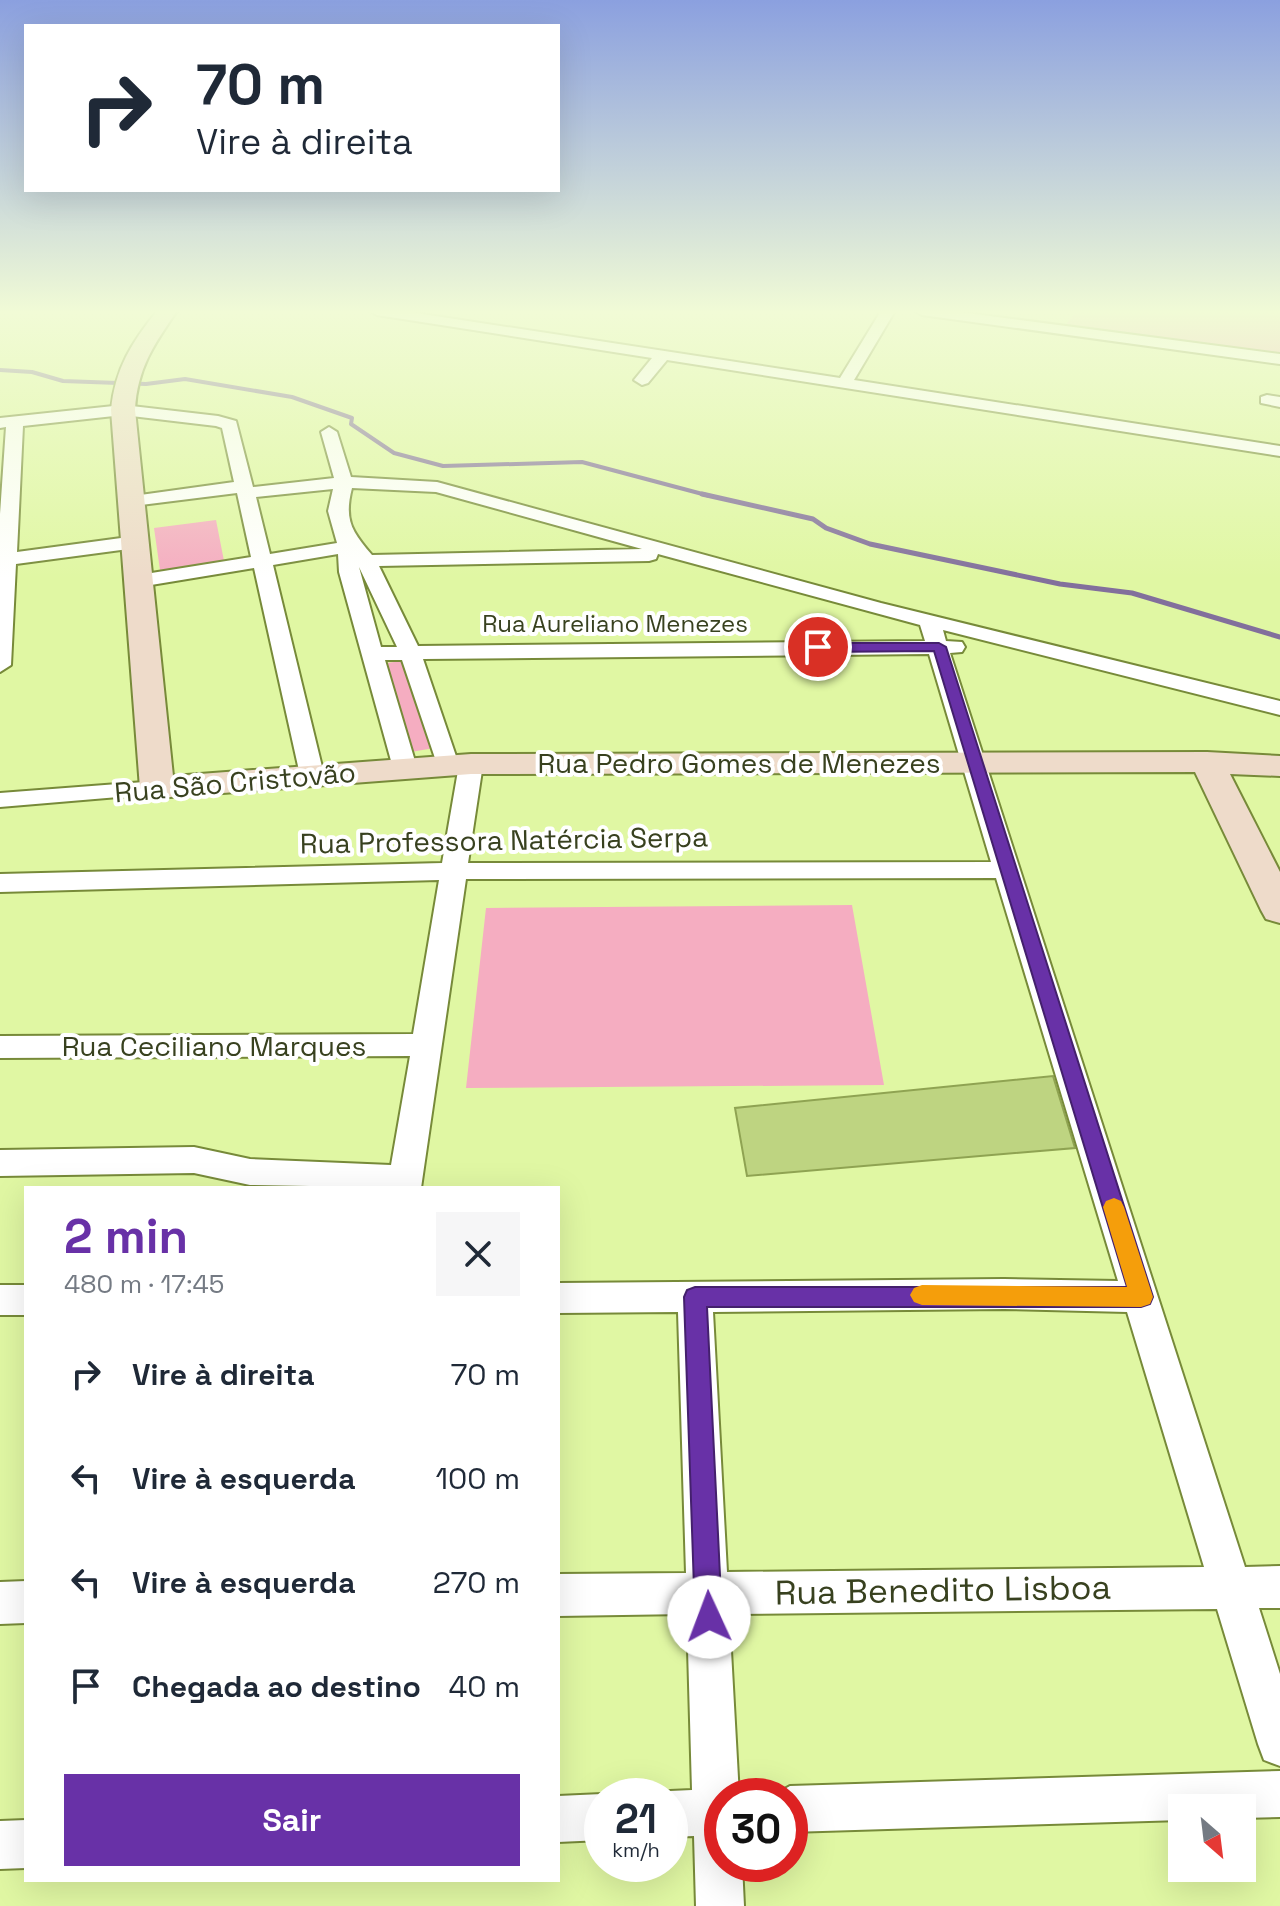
<!DOCTYPE html>
<html lang="pt">
<head>
<meta charset="utf-8">
<style>
  body { margin:0; font-family:"Space Grotesk",sans-serif; background:#f6f6f7; color:#1f2937; height:100vh; display:flex; flex-direction:column; font-size:30px; white-space:nowrap }
  * { box-sizing:border-box; margin:0 }
  p { font-size:26px; color:#747a83 }
  .icon { flex:none; width:44px; height:44px; fill:none; stroke:currentColor; stroke-width:2; stroke-linecap:round; stroke-linejoin:round }
  .map { position:relative; flex:1; overflow:hidden }
  .panel { position:absolute; left:24px; top:1186px; width:536px; height:696px; display:flex; flex-direction:column; background:#fff; border-radius:0px; box-shadow:0 8px 32px #0002 }
  .panel>* { flex:none }
  .hud { position:absolute; left:24px; top:24px; width:536px; height:168px; border-radius:0px; box-shadow:0 8px 32px #0002; background:#fff; color:#1f2937; overflow:hidden }
  .needle { width:52px; rotate:152deg }
  .fabs { position:absolute; left:1168px; top:1794px; display:grid; gap:16px }
  .fabs a { display:grid; place-items:center; width:88px; height:88px; border-radius:0px; background:#fff; box-shadow:0 8px 32px #0002; font-size:40px }
  .speed { position:absolute; left:584px; top:1778px; display:flex; gap:16px; font-size:40px; font-weight:700; text-align:center }
  .speed>* { display:grid; place-content:center; width:104px; height:104px; border-radius:50%; background:#fff; box-shadow:0 8px 32px #0002; line-height:1 }
  .speed small { font-size:20px; font-weight:400 }
  .speed .limit { border:12px solid #d22; background:#fff; color:#111 }
  .pin { position:absolute; display:grid; place-items:center; width:68px; height:68px; color:#fff; margin:-34px; border:4px solid #fff; border-radius:50%; box-shadow:0 2px 8px #0007 }
  .me { position:absolute; width:88px; margin:-44px; rotate:358deg; stroke-linejoin:round; filter:drop-shadow(0 0 6px #0008) }
  .turn { display:flex; align-items:center; gap:28px; height:168px; padding:0 40px; font-size:36px }
  .turn .icon { width:104px; height:104px; stroke-width:2.5 }
  .turn b { display:block; font-size:56px; line-height:68px }
  .round { display:grid; place-items:center; flex:none; width:84px; height:84px; border-radius:0px; background:#f6f6f7 }
  .summary { display:flex; align-items:center; justify-content:space-between; height:136px; padding:0 40px }
  h1 { font-size:48px; font-weight:600; line-height:60px; color:#6831a7 }
  .action { display:flex; gap:16px; margin-top:auto; padding:16px 40px }
  .action a { flex:1; height:92px; border-radius:0px; background:#6831a7; color:#fff; font-size:32px; font-weight:600; line-height:92px; text-align:center }
  ul { padding:0; list-style:none }
  li { display:flex; align-items:center; gap:24px; height:104px; padding:0 40px }
  li div { flex:1 }
  li b { display:block; font-size:30px }
  li em { font-style:normal }
  .map>svg:first-child { display:block }
  .green { fill:#f5adc1 }
  .lines { fill:none; stroke-linecap:round; stroke-linejoin:round }
  .stream-far1 { stroke:#826f9c; stroke-width:4 }
  .stream { stroke:#826f9c; stroke-width:5 }
  .building { fill:#bed481; stroke:#8fa352; stroke-width:2 }
  .street-casing { stroke:#778a39; stroke-width:4 }
  .secondary-casing { stroke:#778a39; stroke-width:4 }
  .street { fill:#fff; fill-rule:evenodd }
  .secondary { fill:#eedbca; fill-rule:evenodd }
  .route { fill:#6831a7; stroke:#44206d; stroke-width:2 }
  .slow { fill:#f59e0b }
  .labels { text-anchor:middle; dominant-baseline:central; stroke-width:8; stroke-linejoin:round; paint-order:stroke }
  .far-street-label { font-size:24px; fill:#38411f; stroke:#fff }
  .street-label { font-size:28px; fill:#38411f; stroke:#fff }
  .near-street-label { font-size:34px; fill:#38411f; stroke:#fff }
</style>
</head>
<body>
<div class="map">
<svg width="1280" height="1906" viewBox="0 0 1280 1906">
  <rect width="100%" height="100%" fill="#e0f7a3"/>
  <path class="green" d="M1076,311H1280V355L1064,327Z
    M216,520L224,561L160,570L154,528Z
    M408,660L434,748L411,752L387,663Z
    M852,905L884,1085L466,1088L486,908Z"/>
  <g class="lines">
    <path class="stream-far1" d="M0,370L32,372L63,381L146,384L185,379L292,397L352,418L351,424L394,453L443,466L582,462L710,496"/>
    <path class="stream" d="M702,494L813,519L826,528L870,544L1060,584L1132,593L1280,637"/>
  </g>
  <path class="building" d="M1053,1076L1075,1148L747,1176L735,1108Z"/>
  <g class="lines">
    <defs>
      <path id="street" d="M370,311H403L840,378L881,311H895L854,380L1280,446V456L667,360L648,383L642,385L634,380L652,358L377,315Z
        M915,311H952L1280,354V364L922,315Z
        M1267,395L1280,397V407L1261,403V397Z
        M123,405L218,416L236,421L253,487L334,478L321,432L329,427L337,432L351,477L437,482L881,603L1280,701V715L943,630L946,641L962,642L965,647L962,652L950,653L1245,1567L1280,1566V1608H1259L1280,1674V1766L1264,1760L1258,1744L1217,1609L729,1614L739,1796H722V1864H742L744,1906H696L694,1836L670,1837V1796H657L670,1791L692,1790L687,1614L558,1616V1574L686,1573L678,1312L558,1313V1283L1004,1279L1118,1281L996,878L466,879L421,1188L250,1185L194,1173L0,1176V1150L194,1147L250,1159L391,1165L410,1056L0,1058V1036L413,1034L439,880L0,892V874L442,863L459,765L455,770H439L402,660H385L417,768L413,773H397L393,768L339,572L338,554L273,565L324,775L321,780H303L300,775L254,568L139,587L132,585L129,581L139,575L251,557L237,493L133,506L124,501L133,496L234,482L222,428L216,426L123,415L23,426L17,552L136,536L146,542L136,548L16,564L11,665L0,672V514L6,427L0,428V418ZM352,488L436,492L642,549L372,555C351,531 344,519 352,488ZM333,489L328,511L337,543L270,554L256,497ZM658,554L920,625L925,641L418,646L379,566L649,561L656,559ZM359,567L397,647H381ZM929,654L991,862L468,863L483,764L479,759H463L459,765L423,659ZM1004,1309L1127,1312L1204,1567L727,1572L713,1312Z
        M157,781L166,783L169,788L166,793L0,807V793Z
        M0,1285H26V1315H0Z
        M26,1581V1623L0,1624V1582Z
        M1280,1771V1817L1242,1818V1808H1182V1820L790,1832V1796H772L790,1786Z
        M602,1794L607,1796H602V1840L558,1842V1796Z
        M26,1820V1868L0,1869V1821Z"/>
      <path id="secondary" d="M157,311H177C154,344 137,369 135,410L173,776L471,754L1207,752L1280,756V776L1230,774L1280,872V923L1266,919L1261,910L1195,772L471,774L157,798L145,795L140,788L111,410C115,369 132,342 157,311Z"/>
    </defs>
    <use href="#street" class="street-casing"/>
    <use href="#secondary" class="secondary-casing"/>
    <use href="#street" class="street"/>
    <use href="#secondary" class="secondary"/>
  </g>
  <linearGradient id="sky" x2="0" y2="1"><stop stop-color="#8ba0df"/><stop offset="0.54" stop-color="#f1fbd6"/><stop offset="1" stop-color="#f1fbd6" stop-opacity="0"/></linearGradient>
  <rect width="1280" height="578" fill="url(#sky)"/>
  <path class="route" d="M939,643L946,647L1153,1297L1150,1304L1141,1307H707L722,1617L718,1626L709,1630L699,1626L695,1617L684,1297L687,1290L695,1287H1127L934,651L818,652L811,647L818,643Z"/>
  <path class="slow" d="M1114,1198L1121,1201L1124,1207L1153,1297L1150,1304L1141,1307L922,1305L914,1302L910,1295L914,1288L922,1285L1127,1287L1103,1207L1106,1201Z"/>
  <g class="labels">
    <g class="far-street-label">
      <text x="615" y="623">Rua Aureliano Menezes</text>
    </g>
    <g class="street-label">
      <text x="739" y="763">Rua Pedro Gomes de Menezes</text>
      <text transform="translate(235 782) rotate(-5)">Rua São Cristovão</text>
      <text transform="translate(504 840) rotate(-1)">Rua Professora Natércia Serpa</text>
      <text x="214" y="1046">Rua Ceciliano Marques</text>
    </g>
    <g class="near-street-label">
      <text transform="translate(943 1590) rotate(-1)">Rua Benedito Lisboa</text>
    </g>
  </g>
</svg>
<div class="fabs">
<a><svg class="needle" viewBox="-14 -14 28 28"><path d="M0-13l5 13h-10z" fill="#e53935"/><path d="M0 13l5-13h-10z" fill="#747a83"/></svg></a>
</div>
<div class="speed"><div>21<small>km/h</small></div><div class="limit">30</div></div>
<div class="pin" style="left:818px;top:647px;background:#d93025"><svg class="icon" aria-label="arrive" viewBox="0 0 24 24"><path d="M6 21V4h12l-3 4 3 4H6"/></svg></div>
<svg class="me" style="left:709px;top:1617px" viewBox="-20 -20 40 40"><circle r="19" fill="#fff"/><path d="M0-13L10 11 0 6-10 11z" fill="#6831a7"/></svg>
<div class="hud">
<div class="turn"><svg class="icon" aria-label="right" viewBox="0 0 24 24"><path d="M7 20v-9h11M14 6l5 5-5 5"/></svg><div><b>70 m</b>Vire à direita</div></div>
</div>
<section class="panel">
<div class="summary"><div><h1>2 min</h1><p>480 m · 17:45</p></div><a class="round"><svg class="icon" aria-label="close" viewBox="0 0 24 24"><path d="M6 6l12 12M18 6L6 18"/></svg></a></div>
<ul>
<li><svg class="icon" aria-label="right" viewBox="0 0 24 24"><path d="M7 20v-9h11M14 6l5 5-5 5"/></svg><div><b>Vire à direita</b></div><em>70 m</em></li>
<li><svg class="icon" aria-label="left" viewBox="0 0 24 24"><path d="M17 20v-9H6M10 6l-5 5 5 5"/></svg><div><b>Vire à esquerda</b></div><em>100 m</em></li>
<li><svg class="icon" aria-label="left" viewBox="0 0 24 24"><path d="M17 20v-9H6M10 6l-5 5 5 5"/></svg><div><b>Vire à esquerda</b></div><em>270 m</em></li>
<li><svg class="icon" aria-label="arrive" viewBox="0 0 24 24"><path d="M6 21V4h12l-3 4 3 4H6"/></svg><div><b>Chegada ao destino</b></div><em>40 m</em></li>
</ul>
<div class="action"><a>Sair</a></div>
</section>
</div>
</body>
</html>
